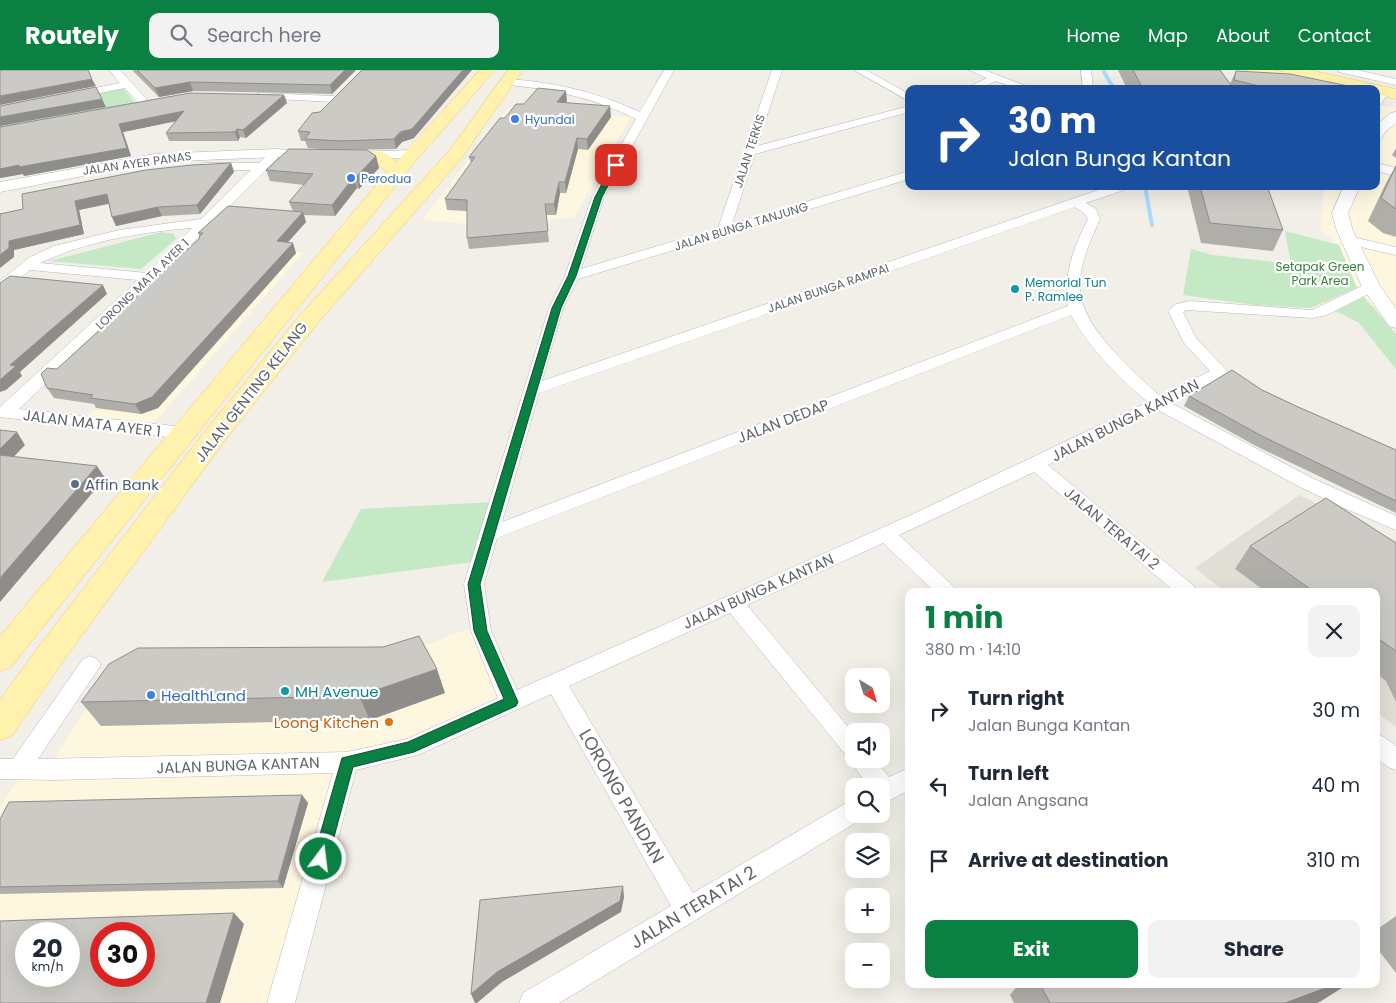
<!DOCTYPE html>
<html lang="en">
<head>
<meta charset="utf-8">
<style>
  body { margin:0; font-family:Poppins,sans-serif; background:#f2f2f3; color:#1f2937; height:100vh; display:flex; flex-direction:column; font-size:19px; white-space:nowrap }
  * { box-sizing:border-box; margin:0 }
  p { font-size:16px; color:#747a83 }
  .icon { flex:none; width:28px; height:28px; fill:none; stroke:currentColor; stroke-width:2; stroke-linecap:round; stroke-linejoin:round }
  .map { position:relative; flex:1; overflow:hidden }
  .sheet { position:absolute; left:905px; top:518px; width:475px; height:400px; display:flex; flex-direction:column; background:#fff; border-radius:10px; box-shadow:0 5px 20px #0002 }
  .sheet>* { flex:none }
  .guide { position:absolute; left:905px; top:15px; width:475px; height:105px; border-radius:10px; box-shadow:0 5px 20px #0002; background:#1a4fa0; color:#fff; overflow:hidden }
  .needle { width:32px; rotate:142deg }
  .tools { position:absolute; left:845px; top:598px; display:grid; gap:10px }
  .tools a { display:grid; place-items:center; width:45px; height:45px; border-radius:10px; background:#fff; box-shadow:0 5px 20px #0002; font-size:25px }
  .speed { position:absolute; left:15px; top:852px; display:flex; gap:10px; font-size:25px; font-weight:700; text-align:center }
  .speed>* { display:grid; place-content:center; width:65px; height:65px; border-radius:50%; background:#fff; box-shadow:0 5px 20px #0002; line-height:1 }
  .speed small { font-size:12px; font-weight:400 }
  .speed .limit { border:8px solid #d22; background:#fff; color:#111 }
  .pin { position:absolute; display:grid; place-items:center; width:42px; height:42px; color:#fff; margin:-21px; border-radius:10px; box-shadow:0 2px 8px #0006 }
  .me { position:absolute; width:55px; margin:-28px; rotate:15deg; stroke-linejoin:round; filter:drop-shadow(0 0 4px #0008) }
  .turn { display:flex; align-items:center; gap:18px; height:105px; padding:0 20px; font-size:22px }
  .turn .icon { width:65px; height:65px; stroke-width:2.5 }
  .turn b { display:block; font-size:35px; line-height:42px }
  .round { display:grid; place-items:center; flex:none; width:52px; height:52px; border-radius:10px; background:#f2f2f3 }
  .headline { display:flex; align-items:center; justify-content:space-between; height:85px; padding:0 20px }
  h1 { font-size:30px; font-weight:700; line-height:38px; color:#0b8043 }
  .action { display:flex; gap:10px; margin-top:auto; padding:10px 20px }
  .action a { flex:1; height:58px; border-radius:10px; background:#0b8043; color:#fff; font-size:20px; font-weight:700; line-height:58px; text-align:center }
  .action a+a { background:#f2f2f3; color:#1f2937 }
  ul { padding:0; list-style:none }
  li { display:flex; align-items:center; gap:15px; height:75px; padding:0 20px }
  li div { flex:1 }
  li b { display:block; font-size:19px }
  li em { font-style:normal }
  header { display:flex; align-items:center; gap:30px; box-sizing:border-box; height:70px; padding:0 25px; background:#0b8043; color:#fff }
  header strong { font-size:24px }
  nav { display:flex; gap:28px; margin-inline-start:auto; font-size:18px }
  .search { width:350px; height:45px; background:#f2f2f3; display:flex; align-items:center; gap:12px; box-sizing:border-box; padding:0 18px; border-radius:10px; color:#747a83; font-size:19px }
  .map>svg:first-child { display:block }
  .commercial { fill:#fef7e0; fill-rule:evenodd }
  .education { fill:#e1ded6 }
  .green { fill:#c5e8c5 }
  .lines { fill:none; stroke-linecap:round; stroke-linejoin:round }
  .stream { stroke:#aadaff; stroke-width:4 }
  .minor-casing { stroke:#b5b8bc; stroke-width:1 }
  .tertiary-casing { stroke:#b5b8bc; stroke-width:1 }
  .primary-casing { stroke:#f2c960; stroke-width:1 }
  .minor { fill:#fff; fill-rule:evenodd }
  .tertiary { fill:#fff; fill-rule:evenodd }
  .primary { fill:#fff2af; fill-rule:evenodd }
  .wall { fill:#afaea9 }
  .shaded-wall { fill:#8f8d8a }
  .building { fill:#cccac5; stroke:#8f8d8a; fill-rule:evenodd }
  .route { fill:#0b8043; stroke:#07532c }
  .shop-dot { fill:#3f7fe0; stroke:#fff; stroke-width:2 }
  .culture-dot { fill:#0f9aa8; stroke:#fff; stroke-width:2 }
  .service-dot { fill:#5c6f8a; stroke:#fff; stroke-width:2 }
  .food-dot { fill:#e8710a; stroke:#fff; stroke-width:2 }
  .labels { text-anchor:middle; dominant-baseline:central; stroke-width:4.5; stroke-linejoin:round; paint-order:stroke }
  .far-shop-label { font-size:12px; fill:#366cbe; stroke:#fff; text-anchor:start }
  .far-street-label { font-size:12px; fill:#5f6368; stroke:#fff }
  .far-park-label { font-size:12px; fill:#348238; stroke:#fff }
  .far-culture-label { font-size:12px; fill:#0d838f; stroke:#fff; text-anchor:start }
  .street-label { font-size:15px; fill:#5f6368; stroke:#fff }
  .service-label { font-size:15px; fill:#4e5e75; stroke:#fff; text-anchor:start }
  .culture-label { font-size:15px; fill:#0d838f; stroke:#fff; text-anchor:start }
  .shop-label { font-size:15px; fill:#366cbe; stroke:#fff; text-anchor:start }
  .food-label { font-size:15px; fill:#c56008; stroke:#fff; text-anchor:end }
  .near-street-label { font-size:18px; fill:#5f6368; stroke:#fff }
</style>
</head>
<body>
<header>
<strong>Routely</strong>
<div class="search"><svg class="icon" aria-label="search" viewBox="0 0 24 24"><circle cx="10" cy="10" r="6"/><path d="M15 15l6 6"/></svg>Search here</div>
<nav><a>Home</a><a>Map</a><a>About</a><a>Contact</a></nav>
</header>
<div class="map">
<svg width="1396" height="933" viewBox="0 0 1396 933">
  <rect width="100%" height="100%" fill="#f1efe8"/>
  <path class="commercial" d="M1376,35L1396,38V257L1364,227L1357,218L1339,175L1321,159L1324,116H1376Z
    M509,37L631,47L574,147L491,156L422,150Z
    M250,178L304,182L153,354L88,347Z
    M470,558L499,630L408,671L352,682L53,691L110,600L397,586Z
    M334,701L270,933H0V737L20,708ZM26,864H69V906H26ZM101,864H144V906H101Z"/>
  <path class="education" d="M1299,425L1396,471V657L1376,642V521H1224L1195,498Z"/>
  <path class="green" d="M123,18L135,33L0,58V42Z
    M1285,161L1339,175L1357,218L1310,238L1255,235L1183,225L1191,179L1213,185L1291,194Z
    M162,162L174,164L176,169L141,199L49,191Z
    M1364,227L1396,264V299L1359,253L1336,241Z
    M493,432L472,492L322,512L361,439Z"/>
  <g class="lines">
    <path class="stream" d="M1104,2L1114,19
      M1145,116L1152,155"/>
    <defs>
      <path id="minor" d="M109,0H120L149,32L150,34L149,36H141L125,18L75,28L70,25L75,22L120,13Z
        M664,0H674L604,127L581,199L718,158L772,0H782L757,76L909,36V42L755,84L732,154L909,101V109L578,209L563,238L542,311L1110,116H1129L1127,119L1086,133L1096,139L1100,149C1075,204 1068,230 1111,278C1126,295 1143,311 1160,326L1210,301L1184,273L1168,241L1176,234L1190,231L1312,240L1366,214H1376L1378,217L1376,220L1327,245L1312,248L1186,240L1183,242L1196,268L1228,302L1226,305L1171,333L1312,408L1396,446V460L1344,438L1300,417L1158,340L1048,395L1194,516L1197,521H1174L1034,402L899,465L953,516L956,521H934L883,473L747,535L854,664V689H874L889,707L909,698V720L881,735V716H868L849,689L730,543L569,616L693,823L846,733L854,730V744H865L862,749L559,933H519L523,923L671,836L551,624L418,685L356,700L295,933H267L333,703L54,710L0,709V689H13L83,589L90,586L97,589L101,595L38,689L347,682L407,669L498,628L471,561L464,514L549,238L565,206L592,127L636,49C594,28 553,19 507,15L502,12L507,9C554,12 597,22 640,42ZM1075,137L1085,144L1088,149C1074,177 1063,204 1068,236L502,452L539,323ZM1071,245C1089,278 1119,308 1148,332L913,444L517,620L491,561L484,514L497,468Z
        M854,0H866L909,24V31Z
        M969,0H984L1034,19H1018L996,11L979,19H964L987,8Z
        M1081,0H1091L1093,19H1083Z
        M1338,0H1357L1396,9V15L1339,2Z
        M260,23L334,26L339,29L334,32L256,28L255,26Z
        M276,79L282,83L266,100L155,210L19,339L184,357L190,359L192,363L190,367L184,369L0,347V337L138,210L30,200L5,221L0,222V211L30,187L54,176L119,160L201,149L251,100H206L200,96L202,93H259L272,81ZM192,158L147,203L40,193C87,171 141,162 192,158Z
        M1376,93L1396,98V106L1376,101Z
        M1352,167L1396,177V185L1347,174L1345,171L1347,168Z
        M1376,664L1384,667L1396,676V700L1388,697L1376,688Z"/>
      <path id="tertiary" d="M1382,17L1389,21L1381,34L1376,35V20Z
        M1396,42V53L1386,61L1381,69L1376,70V55L1391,43Z
        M276,79L316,82L321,83L323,86L321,89L316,90L276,87L155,92L0,122V112L155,84Z
        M412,80L417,81L419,84L417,87L357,90L352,89L350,86L352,83L357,82Z
        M1344,116H1360L1348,143L1353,161L1380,216L1396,239V258L1389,256L1362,217L1337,161L1332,143Z"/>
      <path id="primary" d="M480,0H495L413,94L11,597L0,601V566L387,102C382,97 371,91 367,86L370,82C381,80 389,84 396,92Z
        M508,0H523L461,89L316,255L223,373L58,598L12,666L0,670V630L36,580L205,361L300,245L449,81Z
        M1247,0H1273L1283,2L1282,0H1309L1396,19V29L1376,24V19H1352L1306,8L1308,11L1305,14L1300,16L1249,3Z"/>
    </defs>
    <use href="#minor" class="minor-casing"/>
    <use href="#tertiary" class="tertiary-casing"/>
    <use href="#primary" class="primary-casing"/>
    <use href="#minor" class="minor"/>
    <use href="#tertiary" class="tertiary"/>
    <use href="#primary" class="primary"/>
  </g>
  <path class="wall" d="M132,0H356L332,24L193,21L159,27Z
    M1118,0H1220L1230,14L1236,1L1363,19H1127Z
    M284,25L287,33L246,68L240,67L238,71H169L166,63L176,51L123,62L131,86L24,106L23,104L0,108V57Z
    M567,31L565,32L611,47L588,80L578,79L566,123H560L556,145H546L549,172L469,179L467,168V141L447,140L445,129L471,93L469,87L505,48L524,34Z
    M320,42L414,68L402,72L396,79L350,80L376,86L379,98L359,119L357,118L335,146L304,145L306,152L288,172L296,183L158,338L141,344L96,338L94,334L54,328L47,318L57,299L200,169L199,167H200L198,163L293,141L289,132L304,115L270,111L266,100L332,80L308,78L305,71H301L298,61Z
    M1396,78V88L1392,85Z
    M231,93L234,102L200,144L162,146L116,156L112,147L109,134L79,140L84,164L14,180V187L0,144Z
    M1396,95V167L1383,163L1368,151L1386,113Z
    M1187,116H1267L1283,160L1273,181L1201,173Z
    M1262,320L1296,336L1396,380V443L1256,376L1184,336L1189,326Z
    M1396,473V632L1386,611L1376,603V521H1265L1235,499L1250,476Z
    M445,623L370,650L101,656L81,632Z
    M302,725L308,733L283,818L0,824V749Z
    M1396,846V903L1376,877V860Z
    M1019,914H1348L1321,931L1317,933H1014L1010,925Z"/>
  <path class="shaded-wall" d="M345,0H356L332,24L330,15Z
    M463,0H472L414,68L402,72L396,79L394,69Z
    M92,9L96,16L0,35V26Z
    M190,12L193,21L159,27L155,18Z
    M566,21L567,31L558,42L557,32Z
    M284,25L287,33L246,68L243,60Z
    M102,29L106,37L0,56V47Z
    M610,36L611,47L588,80L587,69Z
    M184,41L187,49L123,62L131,86L24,106L23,104L0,108V99L119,54Z
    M237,59L240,67L238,71L235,62Z
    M577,68L578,79L566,123L565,112Z
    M376,86L379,98L359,119L356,107Z
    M231,93L234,102L200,144L197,135Z
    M354,107L357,118L335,146L332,135Z
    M559,112L560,123L556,145L554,134Z
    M107,124L111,133L79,140L84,164L14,180V187L0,198V185L9,171L75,131Z
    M158,137L162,146L116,156L112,147Z
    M303,142L306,152L280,181L277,171Z
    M293,173L296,183L158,338L141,344L135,334Z
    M103,215L107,224L20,302L22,306L6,320L0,322V310L10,295Z
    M17,362L25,375L4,397L0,392V379Z
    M97,396L105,408L0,532V508Z
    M437,599L445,623L370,650L359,626Z
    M302,725L308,733L283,818L278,811Z
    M623,816L624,827L621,842L502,912L477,933H475L471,924L497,902Z
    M234,843L244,854L220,933H206Z
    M1336,914H1348L1321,931L1317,933H1285Z"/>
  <path class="building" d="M0,0H88L92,9L0,26Z
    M137,0H345L330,15L190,12L155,18Z
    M362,0H463L412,59L400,62L394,69L341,71L305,69L310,62L298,61L312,43L320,42Z
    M1133,0H1220L1234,19H1143Z
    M1236,1L1290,4L1363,19H1272L1234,10Z
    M96,17L102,29L0,47V36Z
    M538,18L566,21L557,32L610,36L587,69L577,68L565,112H559L554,134H545L548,161L467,168V130L445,129L475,87H469L500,48H505L516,34H524Z
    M190,23L284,25L243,60L237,59L235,62L166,63L184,41L119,54L127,78L19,97V95L0,99V57Z
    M289,79L367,80L376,86L356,107H354L332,135L289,132L313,104L266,100Z
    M231,93L197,135L158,137L112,147L107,124L75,131L80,155L9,171V178L0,185V144L23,139L22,124L146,100L192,95Z
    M1396,96V139L1381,128Z
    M1200,116H1267L1283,160L1210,153Z
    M228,136L303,142L277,171L293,173L152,327L135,334L90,328L93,325L47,318L41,304L47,298L57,299L200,168L199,167L203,163H198Z
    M10,206L103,215L10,295L16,296L0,310V213Z
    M1232,300L1262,320L1296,336L1396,380V431L1262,366L1189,326Z
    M0,360L17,362L0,379Z
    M0,385L97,396L0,508Z
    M1326,428L1396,473V581L1376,567V521H1313L1250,476Z
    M419,566L437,599L359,626L81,632L109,594L138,578L383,577Z
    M302,725L278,811L0,817V749L9,732Z
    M623,816L620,831L497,902L471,924L480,830Z
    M234,843L206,933H0V851ZM26,864H69V906H26ZM101,864H144V906H101Z
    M1040,914H1336L1285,933H1050Z"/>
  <path class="route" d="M613,93L619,95L602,127L576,206L561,238L480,514L487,561L518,632L516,636L414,682L353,697L328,789L326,794L321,796L315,794L313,789L342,688L408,672L504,629L474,561L468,514L552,238L568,206L595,127Z"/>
  <g class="shop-dot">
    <circle cx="515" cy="49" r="5"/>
    <circle cx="351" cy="108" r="5"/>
    <circle cx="151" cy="625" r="5"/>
  </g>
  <g class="culture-dot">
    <circle cx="1015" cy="219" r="5"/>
    <circle cx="285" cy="621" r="5"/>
  </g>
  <circle class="service-dot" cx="75" cy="414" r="5"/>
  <circle class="food-dot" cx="389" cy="652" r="5"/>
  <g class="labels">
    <g class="far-shop-label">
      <text x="525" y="49">Hyundai</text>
      <text x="361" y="108">Perodua</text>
    </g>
    <g class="far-street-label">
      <text transform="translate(749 81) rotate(-72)">JALAN TERKIS</text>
      <text transform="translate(137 93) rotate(-8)">JALAN AYER PANAS</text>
      <text transform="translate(741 156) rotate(-17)">JALAN BUNGA TANJUNG</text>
      <text transform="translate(142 214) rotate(-44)">LORONG MATA AYER 1</text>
      <text transform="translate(828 218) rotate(-19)">JALAN BUNGA RAMPAI</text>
    </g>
    <g class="far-park-label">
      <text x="1320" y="196">Setapak Green<tspan x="1320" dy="14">Park Area</tspan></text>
    </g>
    <g class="far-culture-label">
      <text x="1025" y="212">Memorial Tun<tspan x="1025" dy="14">P. Ramlee</tspan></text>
    </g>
    <g class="street-label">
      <text transform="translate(251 322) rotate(-52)">JALAN GENTING KELANG</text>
      <text transform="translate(1125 350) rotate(-27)">JALAN BUNGA KANTAN</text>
      <text transform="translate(783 351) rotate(-21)">JALAN DEDAP</text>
      <text transform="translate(92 353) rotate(7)">JALAN MATA AYER 1</text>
      <text transform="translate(1112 458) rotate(40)">JALAN TERATAI 2</text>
      <text transform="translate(758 521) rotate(-24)">JALAN BUNGA KANTAN</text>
      <text transform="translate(238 695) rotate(-2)">JALAN BUNGA KANTAN</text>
    </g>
    <g class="service-label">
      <text x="85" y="414">Affin Bank</text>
    </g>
    <g class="culture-label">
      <text x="295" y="621">MH Avenue</text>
    </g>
    <g class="shop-label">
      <text x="161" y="625">HealthLand</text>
    </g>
    <g class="food-label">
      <text x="379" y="652">Loong Kitchen</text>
    </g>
    <g class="near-street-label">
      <text transform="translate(622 726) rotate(60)">LORONG PANDAN</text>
      <text transform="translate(693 837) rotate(-31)">JALAN TERATAI 2</text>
    </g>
  </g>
</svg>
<div class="tools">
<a><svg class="needle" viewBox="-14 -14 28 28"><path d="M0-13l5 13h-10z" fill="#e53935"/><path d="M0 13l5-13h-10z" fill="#747a83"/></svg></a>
<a><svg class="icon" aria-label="sound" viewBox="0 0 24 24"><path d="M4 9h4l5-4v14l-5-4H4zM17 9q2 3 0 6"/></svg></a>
<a><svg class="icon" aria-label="search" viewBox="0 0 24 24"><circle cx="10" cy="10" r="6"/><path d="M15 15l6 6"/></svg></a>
<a><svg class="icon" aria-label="layers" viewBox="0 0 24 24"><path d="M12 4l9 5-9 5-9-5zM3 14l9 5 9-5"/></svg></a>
<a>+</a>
<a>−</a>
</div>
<div class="speed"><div>20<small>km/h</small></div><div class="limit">30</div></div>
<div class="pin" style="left:616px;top:95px;background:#d93025"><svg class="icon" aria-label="arrive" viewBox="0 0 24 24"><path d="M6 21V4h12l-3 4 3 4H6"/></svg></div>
<svg class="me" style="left:321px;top:789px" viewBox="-20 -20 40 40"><circle r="17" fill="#0b8043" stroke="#fff" stroke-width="3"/><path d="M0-11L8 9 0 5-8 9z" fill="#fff"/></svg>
<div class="guide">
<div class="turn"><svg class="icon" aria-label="right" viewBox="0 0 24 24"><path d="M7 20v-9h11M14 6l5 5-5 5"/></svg><div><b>30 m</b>Jalan Bunga Kantan</div></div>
</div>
<section class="sheet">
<div class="headline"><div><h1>1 min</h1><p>380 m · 14:10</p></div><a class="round"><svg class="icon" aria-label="close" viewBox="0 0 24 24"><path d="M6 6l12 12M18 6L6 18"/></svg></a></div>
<ul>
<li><svg class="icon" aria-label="right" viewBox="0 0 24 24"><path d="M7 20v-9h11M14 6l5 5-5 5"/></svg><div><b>Turn right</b><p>Jalan Bunga Kantan</p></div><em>30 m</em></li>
<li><svg class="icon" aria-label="left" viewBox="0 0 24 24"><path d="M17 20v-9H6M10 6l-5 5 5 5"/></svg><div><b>Turn left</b><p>Jalan Angsana</p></div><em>40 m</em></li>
<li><svg class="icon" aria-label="arrive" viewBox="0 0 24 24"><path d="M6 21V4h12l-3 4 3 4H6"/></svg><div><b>Arrive at destination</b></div><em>310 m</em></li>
</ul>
<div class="action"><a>Exit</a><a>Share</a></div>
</section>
</div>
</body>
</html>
